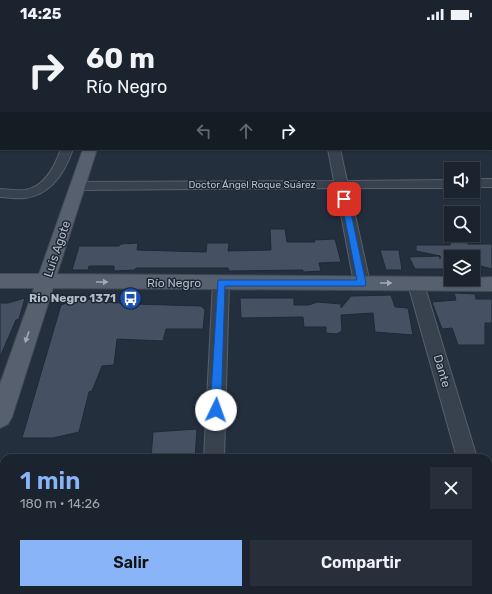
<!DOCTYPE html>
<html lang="es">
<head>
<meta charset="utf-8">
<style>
  body { margin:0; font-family:Rubik,sans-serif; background:#282f3a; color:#f1f3f6; height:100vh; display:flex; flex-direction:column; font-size:15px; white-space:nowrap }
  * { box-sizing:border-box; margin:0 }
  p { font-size:13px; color:#a0a4aa }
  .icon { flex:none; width:22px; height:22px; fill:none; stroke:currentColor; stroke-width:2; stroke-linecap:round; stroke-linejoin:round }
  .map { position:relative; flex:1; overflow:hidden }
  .side { position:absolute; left:0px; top:426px; width:492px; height:140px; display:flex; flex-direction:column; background:#1b232e; border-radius:12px 12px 0 0; box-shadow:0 1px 3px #0004,0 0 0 1px #39404a }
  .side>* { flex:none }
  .hud { position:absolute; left:0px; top:0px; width:492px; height:122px; box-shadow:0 1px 3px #0004,0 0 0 1px #39404a; background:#1b232e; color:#f1f3f6; overflow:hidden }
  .fabs { position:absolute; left:444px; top:134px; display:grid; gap:8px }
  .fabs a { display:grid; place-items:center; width:36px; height:36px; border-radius:0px; background:#1b232e; box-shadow:0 1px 3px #0004,0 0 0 1px #39404a; font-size:20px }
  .pin { position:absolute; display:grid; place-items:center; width:34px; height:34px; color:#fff; margin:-17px; border-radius:8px; box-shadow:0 2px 6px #0006 }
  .me { position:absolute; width:44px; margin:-22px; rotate:3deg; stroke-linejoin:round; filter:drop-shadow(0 0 3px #0008) }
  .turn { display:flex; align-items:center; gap:14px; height:84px; padding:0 20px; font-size:18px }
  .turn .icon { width:52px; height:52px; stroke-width:2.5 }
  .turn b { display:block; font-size:28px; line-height:34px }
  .lanes { display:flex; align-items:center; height:38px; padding:0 20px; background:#0003; justify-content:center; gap:20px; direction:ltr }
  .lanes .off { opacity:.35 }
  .round { display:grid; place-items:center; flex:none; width:42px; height:42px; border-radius:0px; background:#282f3a }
  .overview { display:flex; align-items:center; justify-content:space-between; height:68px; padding:0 20px }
  h1 { font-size:24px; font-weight:600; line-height:30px; color:#8ab4f8 }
  .action { display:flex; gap:8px; margin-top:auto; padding:8px 20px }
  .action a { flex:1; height:46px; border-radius:0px; background:#8ab4f8; color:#111; font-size:16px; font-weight:600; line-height:46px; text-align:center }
  .action a+a { background:#282f3a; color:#f1f3f6 }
  .status { display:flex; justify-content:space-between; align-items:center; height:28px; padding:0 20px; background:#1b232e; direction:ltr }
  .status svg { height:11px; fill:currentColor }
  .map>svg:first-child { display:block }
  .building { fill:#455162; stroke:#1f2835 }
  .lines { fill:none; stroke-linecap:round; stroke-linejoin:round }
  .minor-casing { stroke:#565f6c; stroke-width:2 }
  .major-casing { stroke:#414a57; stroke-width:2 }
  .minor { fill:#38414e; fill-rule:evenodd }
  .major { fill:#56606e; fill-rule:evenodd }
  .oneway { fill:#a1aab7 }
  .route { fill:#1a73e8; stroke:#114b97 }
  .labels { text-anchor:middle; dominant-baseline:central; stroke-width:3; stroke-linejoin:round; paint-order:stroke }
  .far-street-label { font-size:10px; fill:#b4bcc9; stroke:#1d2633 }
  .street-label { font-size:12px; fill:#b4bcc9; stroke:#1d2633 }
  .poi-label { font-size:12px; font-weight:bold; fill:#b4bcc9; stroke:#1d2633; text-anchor:end }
</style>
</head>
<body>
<div class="status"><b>14:25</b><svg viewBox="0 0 49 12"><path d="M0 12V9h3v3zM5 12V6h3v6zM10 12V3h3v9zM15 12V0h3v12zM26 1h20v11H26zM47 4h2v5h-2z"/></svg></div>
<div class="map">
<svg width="492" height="566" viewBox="0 0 492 566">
  <rect width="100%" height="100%" fill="#242f3e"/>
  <path class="building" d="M270,201H285L287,214H315L314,212L335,211L341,234L319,235L321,243L303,244V242L229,243L228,240H136L135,242L114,243V238H89L88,242H72L79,218H119L121,216L138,215L137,222L206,224L207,215H229L228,223L271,222Z
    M453,210L466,211L468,216H492V241L473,236V229H451V248L446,247L444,241H415L409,229L440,228V231V228L416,223V217H450Z
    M380,222H399L402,242H386Z
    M454,265L475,266L476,271H492V295H485V317H458L452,300L442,301L432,274L456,272Z
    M391,267L395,279L408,280L413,307L375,304L373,285L341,287L342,303L337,306L326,305V299H304L303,289L241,290L240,270H294V277H309L317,274L341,276V280L351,268Z
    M25,270L19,291L16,292L0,329V275H8Z
    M76,271L105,272V274L135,276L201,278L205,282L203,301H166L163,313L117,311L114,337L102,338L92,363L89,364L79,404L53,410H22L61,277Z
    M197,401L195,430H151L153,404Z"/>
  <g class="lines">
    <defs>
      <path id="minor" d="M274,0H282V1H274Z
        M298,0H492V3L491,1H298Z
        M0,7H1V13H0Z
        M491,35H492V43H491Z
        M491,86H492V92H491Z
        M61,121H73C65,144 51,167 25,170C17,171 8,169 0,169V161C8,161 17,163 25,162C45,159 55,138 61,121Z
        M328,121H340L347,153L451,152V160H349L370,255L367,259L362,261L357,259L354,255L336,160L78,162L74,161L72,158L74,155L78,154L334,153Z
        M473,151H492V159H473Z
        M221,249L226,251L229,255L224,430H204L213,255L216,251Z
        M416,250L421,252L424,256L477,430H457L408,256L411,252Z
        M488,489L492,491V525L488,523Z
        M492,534V558L488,559V535Z
        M196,562H220V566H196Z
        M404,562H441L439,566H402Z"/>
      <path id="major" d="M124,0H134V1H124Z
        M83,121H97L57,246L451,249V251L492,249V263L53,260L12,389L8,396L0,400V356L34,260H0V246H39Z"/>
    </defs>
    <use href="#minor" class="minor-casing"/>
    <use href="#major" class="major-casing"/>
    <use href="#minor" class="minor"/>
    <use href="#major" class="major"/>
  </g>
  <defs><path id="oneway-solid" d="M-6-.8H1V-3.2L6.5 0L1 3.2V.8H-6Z"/></defs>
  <g class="oneway">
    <use href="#oneway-solid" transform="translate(102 254)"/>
    <use href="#oneway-solid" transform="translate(386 255)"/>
    <use href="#oneway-solid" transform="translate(27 309) rotate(109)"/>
  </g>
  <path class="route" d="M344,168L348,171L366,255L365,258H225L221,382L219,386L216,387L212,386L210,382L218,252H357L341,171Z"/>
  <defs>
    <symbol id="bus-disc" viewBox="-11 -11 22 22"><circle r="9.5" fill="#1a4fb4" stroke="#1d2633"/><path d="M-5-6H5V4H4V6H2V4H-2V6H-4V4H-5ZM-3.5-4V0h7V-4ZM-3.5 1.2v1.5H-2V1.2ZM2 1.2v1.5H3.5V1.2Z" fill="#fff"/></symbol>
  </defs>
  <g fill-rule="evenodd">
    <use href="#bus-disc" x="118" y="258" width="25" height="25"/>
  </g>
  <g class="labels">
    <g class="far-street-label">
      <text x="252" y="157">Doctor Ángel Roque Suárez</text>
    </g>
    <g class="street-label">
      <text transform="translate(57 221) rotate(-71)">Luis Agote</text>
      <text x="174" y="255">Río Negro</text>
      <text transform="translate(442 343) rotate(74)">Dante</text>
    </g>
    <g class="poi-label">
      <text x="116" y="270">Rio Negro 1371</text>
    </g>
  </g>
</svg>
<div class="fabs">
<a><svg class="icon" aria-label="sound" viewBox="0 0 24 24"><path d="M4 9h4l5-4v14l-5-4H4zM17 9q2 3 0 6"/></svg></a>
<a><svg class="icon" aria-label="search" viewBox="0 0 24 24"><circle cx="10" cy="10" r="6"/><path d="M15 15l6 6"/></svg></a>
<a><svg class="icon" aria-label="layers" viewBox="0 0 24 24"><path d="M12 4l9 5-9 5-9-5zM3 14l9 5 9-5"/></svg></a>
</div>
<div class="pin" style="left:344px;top:171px;background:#d93025"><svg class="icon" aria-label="arrive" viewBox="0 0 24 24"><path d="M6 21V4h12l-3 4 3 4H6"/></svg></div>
<svg class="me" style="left:216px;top:382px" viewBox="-20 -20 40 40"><circle r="19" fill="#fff"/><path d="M0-13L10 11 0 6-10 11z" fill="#1a73e8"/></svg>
<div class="hud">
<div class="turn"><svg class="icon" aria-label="right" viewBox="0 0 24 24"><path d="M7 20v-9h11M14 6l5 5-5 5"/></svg><div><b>60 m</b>Río Negro</div></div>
<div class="lanes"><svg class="icon off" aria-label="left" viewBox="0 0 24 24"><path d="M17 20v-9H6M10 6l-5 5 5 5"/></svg><svg class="icon off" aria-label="ahead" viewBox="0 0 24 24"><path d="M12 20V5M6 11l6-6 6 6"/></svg><svg class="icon" aria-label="right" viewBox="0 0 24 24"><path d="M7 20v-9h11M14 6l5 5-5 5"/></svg></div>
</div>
<section class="side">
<div class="overview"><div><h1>1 min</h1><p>180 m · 14:26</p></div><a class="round"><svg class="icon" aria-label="close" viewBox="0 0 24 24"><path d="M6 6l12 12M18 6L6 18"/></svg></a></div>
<div class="action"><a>Salir</a><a>Compartir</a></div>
</section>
</div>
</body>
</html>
